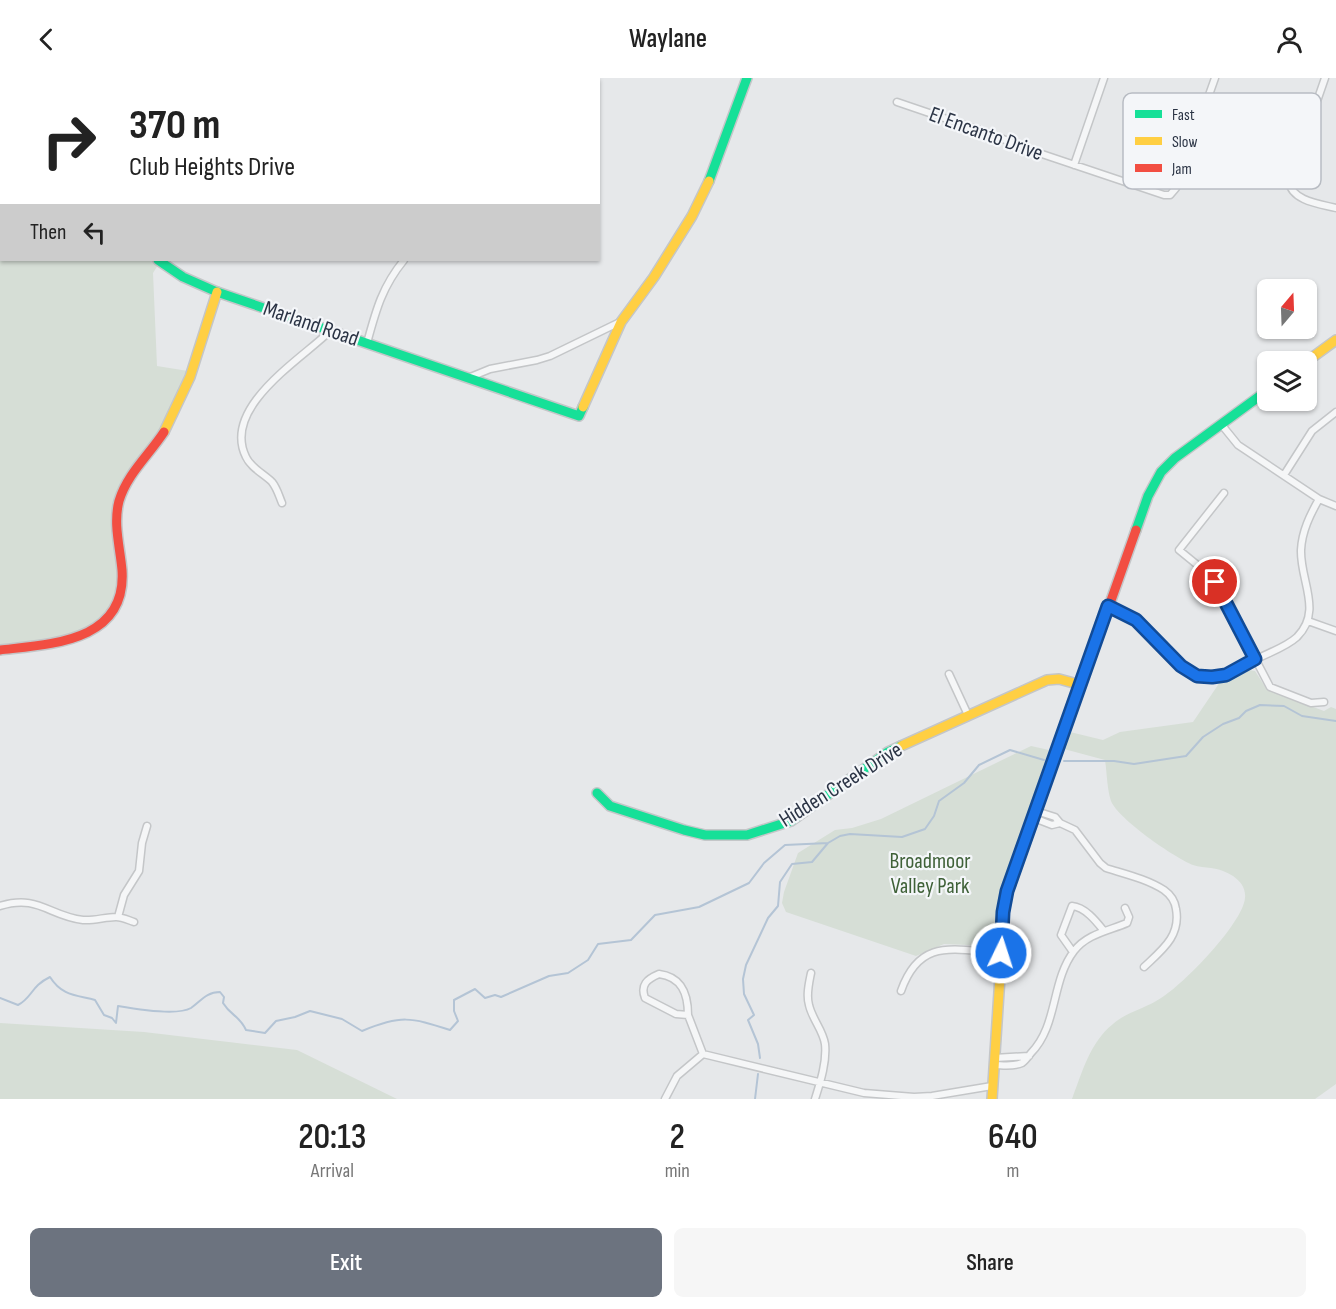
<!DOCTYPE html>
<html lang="en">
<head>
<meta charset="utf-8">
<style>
  body { margin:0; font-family:"Sofia Sans Condensed",sans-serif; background:#f6f6f6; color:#222; height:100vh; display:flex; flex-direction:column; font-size:22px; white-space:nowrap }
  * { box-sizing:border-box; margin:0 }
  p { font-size:20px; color:#767676 }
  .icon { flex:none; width:33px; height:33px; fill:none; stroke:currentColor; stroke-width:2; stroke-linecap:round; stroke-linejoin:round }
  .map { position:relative; height:1021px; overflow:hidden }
  .sheet { display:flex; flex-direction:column; background:#fff; flex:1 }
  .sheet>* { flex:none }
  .guide { position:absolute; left:0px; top:0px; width:600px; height:183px; box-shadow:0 2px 4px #0004; background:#fff; color:#222; overflow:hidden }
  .needle { width:39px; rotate:19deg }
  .controls { position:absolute; left:1257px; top:201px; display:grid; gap:12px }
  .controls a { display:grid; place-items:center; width:60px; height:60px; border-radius:9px; background:#fff; box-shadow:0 2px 4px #0004; font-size:30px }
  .pin { position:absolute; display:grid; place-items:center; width:51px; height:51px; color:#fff; margin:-26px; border:3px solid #fff; border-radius:50%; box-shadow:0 2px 6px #0007 }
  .me { position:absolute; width:66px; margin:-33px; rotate:4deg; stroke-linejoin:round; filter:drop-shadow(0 0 4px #0008) }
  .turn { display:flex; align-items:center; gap:21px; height:126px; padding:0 30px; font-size:27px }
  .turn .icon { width:78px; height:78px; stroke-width:2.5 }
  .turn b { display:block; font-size:42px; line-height:51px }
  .then { display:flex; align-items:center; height:57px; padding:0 30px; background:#0003; gap:12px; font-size:22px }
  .eta { display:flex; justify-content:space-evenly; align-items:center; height:102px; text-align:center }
  .eta b { font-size:36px; font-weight:600; line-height:42px }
  .button { display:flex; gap:12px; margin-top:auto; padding:12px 30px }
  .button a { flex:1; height:69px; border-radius:9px; background:#6c737f; color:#fff; font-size:24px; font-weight:600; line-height:69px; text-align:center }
  .button a+a { background:#f6f6f6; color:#222 }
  header { display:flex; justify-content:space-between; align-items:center; height:78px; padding:0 30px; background:#fff; font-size:27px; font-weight:600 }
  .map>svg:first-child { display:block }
  .green { fill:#d6ded6 }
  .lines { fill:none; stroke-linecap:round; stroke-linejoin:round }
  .stream { stroke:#b4c4d5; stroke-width:2 }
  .street-casing { stroke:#c4c6c8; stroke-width:9 }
  .fast-casing { stroke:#c4c6c8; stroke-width:12 }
  .slow-casing { stroke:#c4c6c8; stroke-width:12 }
  .jam-casing { stroke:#c4c6c8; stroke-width:12 }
  .street { stroke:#f5f6f7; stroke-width:6 }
  .fast { stroke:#16e098; stroke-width:9 }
  .slow { stroke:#ffcf43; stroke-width:9 }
  .jam { stroke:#f24e42; stroke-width:9 }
  .route-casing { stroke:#114b97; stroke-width:15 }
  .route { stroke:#1a73e8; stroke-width:10 }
  .labels { text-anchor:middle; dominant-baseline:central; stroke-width:4.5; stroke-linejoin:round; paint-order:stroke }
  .street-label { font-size:22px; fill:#2b3445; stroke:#f4f6f9 }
  .park-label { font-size:22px; fill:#3f6138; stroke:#f4f6f9 }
  .key { fill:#f4f6f9; stroke:#b8bcc3; stroke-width:1.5 }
  .key-label { font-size:16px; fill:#2b3445 }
</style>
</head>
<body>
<header><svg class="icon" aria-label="back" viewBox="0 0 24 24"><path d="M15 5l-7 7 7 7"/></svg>Waylane<svg class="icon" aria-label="person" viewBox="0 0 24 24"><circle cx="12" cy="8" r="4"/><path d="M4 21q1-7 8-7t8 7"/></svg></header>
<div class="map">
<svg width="1336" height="1021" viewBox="0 0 1336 1021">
  <rect width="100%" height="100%" fill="#e6e8ea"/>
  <path class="green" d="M0,86L2,182H153L158,187L153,195L157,288L188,293L177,323L114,430L113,453L118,501L117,512L107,533L99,542L85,553L64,560L0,567Z
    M1248,592L1255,593L1266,610L1273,614L1324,633L1331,629L1336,631V1006L1315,1021H1072C1082,995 1090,964 1113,946C1126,934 1147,930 1161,920C1183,907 1243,845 1245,820C1247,802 1226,792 1211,790C1205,789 1199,789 1193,787C1175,780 1118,741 1111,723C1107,711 1107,695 1105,682L1064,671L1070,654L1103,662L1120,654L1193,644L1220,604Z
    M1031,668L1049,672L1002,811L998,825L995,864L991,868L944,866L916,878L786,834L782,825L784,814L798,775L835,752L852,750L881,741Z
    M0,945L144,954L297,972L397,1021H0Z"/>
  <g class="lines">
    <path class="stream" d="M1064,683H1114L1134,686L1186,678L1203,659L1223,646L1239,640L1246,633L1260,627L1284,628L1302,638L1336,643
      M0,920L18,927C32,920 31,908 50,899C62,918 76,917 95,922L104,937L112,940L116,945L118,928C135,931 177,938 191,930C201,923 206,914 220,914L224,919L223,925C231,938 239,937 246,952L265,955L276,943L295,939L310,933L342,941L362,953C401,937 410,939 450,952L458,943L454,933V922L475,911L485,920L495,917L501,919L549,898L568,895L588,882L598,866L631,862L655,837L699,829L749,805L764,785L785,767L828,765L840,758L850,756L902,759L925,751L934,738L939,723L964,705L979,687L1010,672L1044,682
      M760,980L758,966L748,942L754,937L744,916L743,901L746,887L768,840L778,828L780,804L792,786L812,784L828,765
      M755,1021L758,996"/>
    <defs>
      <path id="street" d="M1325,0L1289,104C1292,123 1320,126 1336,130
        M174,2L175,0
        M574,2L576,0
        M897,24L991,56L1027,71L1164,117H1170L1176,110L1215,0
        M0,81H2
        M1074,87L1104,0
        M367,265C376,232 382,209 404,182
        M468,300L490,291L537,282L550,278L620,244
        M1221,346L1238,367L1319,421L1336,428
        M1284,397L1312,353L1336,334
        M1224,415L1179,472L1206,494L1215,504L1270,609L1311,625L1324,624
        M282,425C279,418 277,410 272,404C264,396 251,390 246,379C221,329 303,280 330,253
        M1108,528C1118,532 1128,535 1137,542C1156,558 1173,590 1197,598C1218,604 1235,592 1253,583C1267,575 1285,570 1297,559C1323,533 1300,503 1301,472C1302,453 1310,437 1319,421
        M1308,543L1336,553
        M949,596L968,637
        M1036,733L1055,739L1060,745L1075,752L1100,785L1106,790C1125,796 1147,801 1164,812C1171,817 1175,823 1176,831C1181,858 1162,872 1144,889
        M1034,740L1052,747L1060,745
        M0,828C38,816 49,838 83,842C94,843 105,839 116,839C122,839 128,842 134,844
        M118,839L124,817L139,793L142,765L147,748
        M1073,874L1061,857L1072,828C1085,829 1096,843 1104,853
        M811,895C809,905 806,917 809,927C812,941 823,952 825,966C827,984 820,1005 815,1021
        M659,896C682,899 688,916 688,937L676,936L645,920C640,907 647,901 659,896Z
        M901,913C920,859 954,872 1001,875
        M688,937L703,976
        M994,980L1029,978
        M994,987C1002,987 1014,989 1022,985C1025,983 1028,979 1031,975C1058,948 1051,903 1074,873C1087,856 1108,853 1127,845L1129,839L1125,830
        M665,1021L677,998L703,976L864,1015L914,1019L932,1018L992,1008"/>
      <path id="fast" d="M709,103L747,0
        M158,182L183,199L217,214L579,338L583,329
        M1136,452L1148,418L1161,394L1175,380L1268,312
        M597,715L610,728L684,752L705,757H747L791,743L888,674L901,668"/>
      <path id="slow" d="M1306,284L1336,262
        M583,329L621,244L654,199L692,138L709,103
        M164,354L190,299L217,214
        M901,668L1047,602L1059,601L1081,607
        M992,1021L1005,822L1026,762"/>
      <path id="jam" d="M16,2L17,0
        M0,49L2,45
        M0,572C51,566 127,564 122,492C120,469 113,446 119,423C127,396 149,377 164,354
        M1026,762L1136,452"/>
    </defs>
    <use href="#street" class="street-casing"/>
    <use href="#fast" class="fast-casing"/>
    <use href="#slow" class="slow-casing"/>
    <use href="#jam" class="jam-casing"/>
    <use href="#street" class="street"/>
    <use href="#fast" class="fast"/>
    <use href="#slow" class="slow"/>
    <use href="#jam" class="jam"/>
  </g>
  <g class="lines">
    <defs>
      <path id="route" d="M1001,875L1003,834L1007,813L1108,528L1136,542L1181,588L1197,598L1212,599L1226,597L1255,581L1215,504"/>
    </defs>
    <use href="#route" class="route-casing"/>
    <use href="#route" class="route"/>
  </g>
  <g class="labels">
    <g class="street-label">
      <text transform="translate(986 56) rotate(20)">El Encanto Drive</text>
      <text transform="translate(311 246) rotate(19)">Marland Road</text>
      <text transform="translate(841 707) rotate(-32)">Hidden Creek Drive</text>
    </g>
    <g class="park-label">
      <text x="930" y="783">Broadmoor<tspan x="930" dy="25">Valley Park</tspan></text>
    </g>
  </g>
  <rect x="1123" y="15" width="198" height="96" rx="9" class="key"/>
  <rect x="1135" y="32" width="27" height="8" fill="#16e098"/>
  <rect x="1135" y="59" width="27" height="8" fill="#ffcf43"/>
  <rect x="1135" y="86" width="27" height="8" fill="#f24e42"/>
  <g class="key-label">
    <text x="1172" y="42">Fast</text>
    <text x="1172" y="69">Slow</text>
    <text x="1172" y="96">Jam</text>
  </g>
</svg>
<div class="controls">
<a><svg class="needle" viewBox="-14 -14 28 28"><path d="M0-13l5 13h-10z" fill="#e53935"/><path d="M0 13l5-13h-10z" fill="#767676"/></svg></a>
<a><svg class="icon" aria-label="layers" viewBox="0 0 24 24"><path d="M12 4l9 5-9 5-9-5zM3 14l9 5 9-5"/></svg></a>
</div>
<div class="pin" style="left:1215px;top:504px;background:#d93025"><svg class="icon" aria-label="arrive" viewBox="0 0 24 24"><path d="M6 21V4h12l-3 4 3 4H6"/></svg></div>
<svg class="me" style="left:1001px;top:875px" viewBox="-20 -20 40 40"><circle r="17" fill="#1a73e8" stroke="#fff" stroke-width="3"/><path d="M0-11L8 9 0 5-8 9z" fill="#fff"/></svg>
<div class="guide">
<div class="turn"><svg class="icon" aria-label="right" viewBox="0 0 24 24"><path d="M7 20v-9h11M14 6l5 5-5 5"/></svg><div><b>370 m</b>Club Heights Drive</div></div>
<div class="then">Then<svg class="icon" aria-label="left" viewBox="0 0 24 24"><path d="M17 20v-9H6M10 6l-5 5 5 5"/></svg></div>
</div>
</div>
<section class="sheet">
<div class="eta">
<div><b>20:13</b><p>Arrival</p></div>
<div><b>2</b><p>min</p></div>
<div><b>640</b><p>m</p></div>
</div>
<div class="button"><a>Exit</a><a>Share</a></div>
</section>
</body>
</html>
